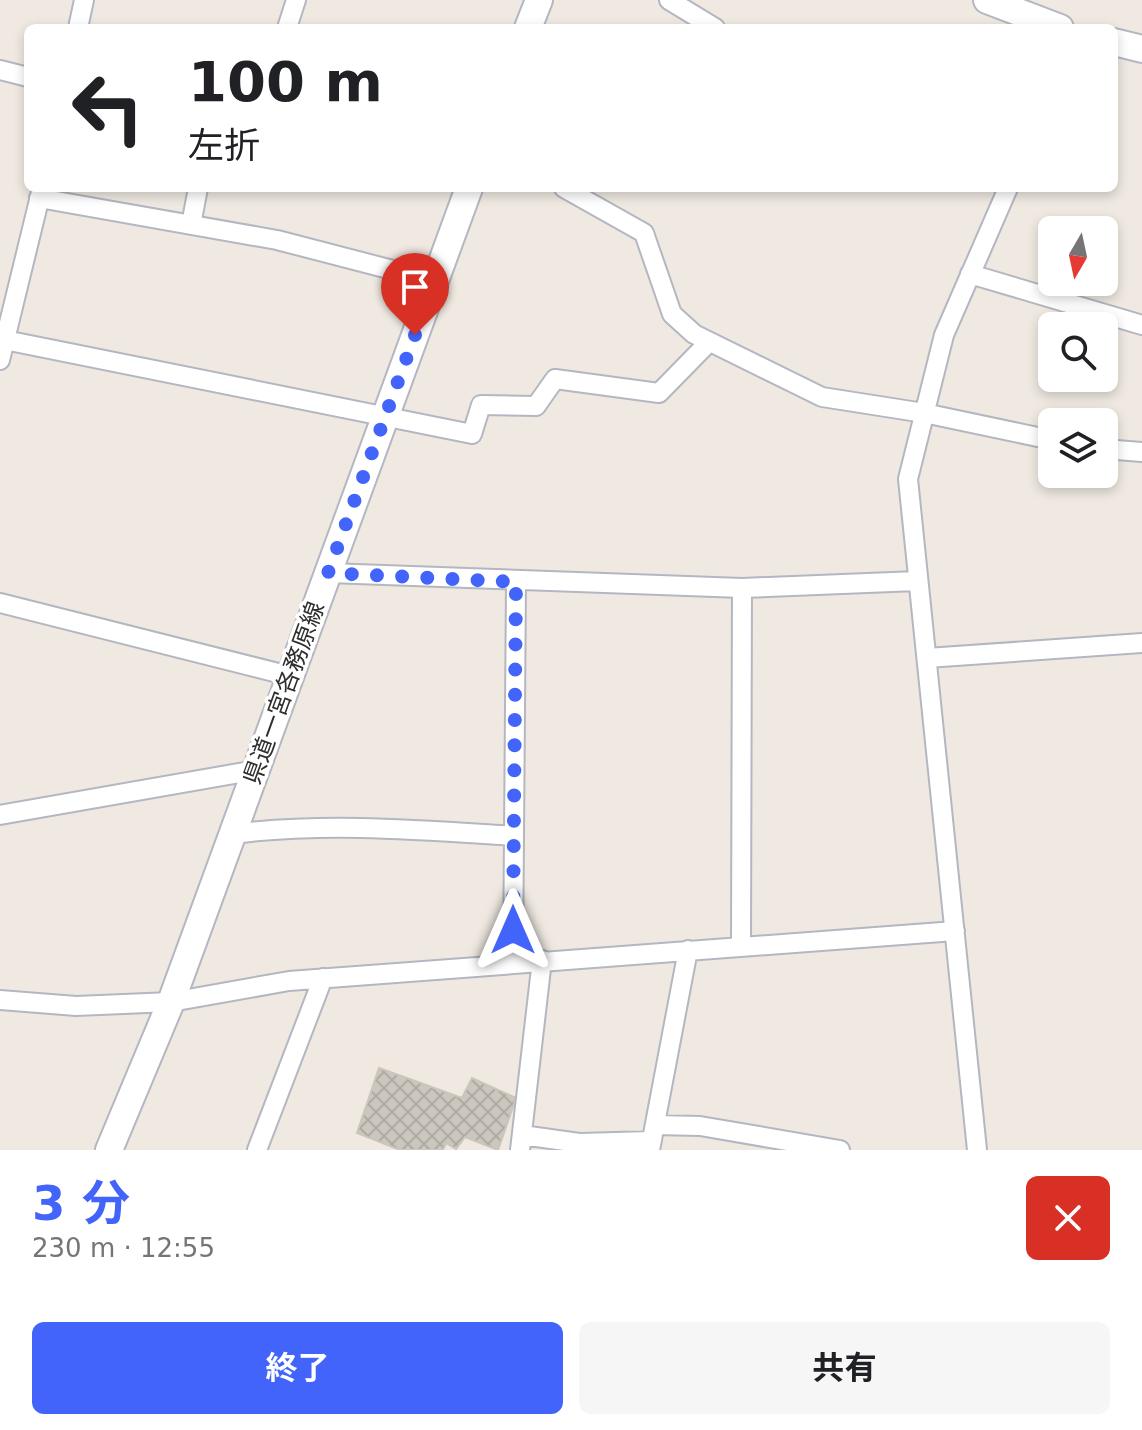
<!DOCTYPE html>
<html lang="ja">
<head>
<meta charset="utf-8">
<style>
  body { margin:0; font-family:"DejaVu Sans","Noto Sans JP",sans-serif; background:#f6f6f6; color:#202124; height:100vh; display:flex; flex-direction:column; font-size:30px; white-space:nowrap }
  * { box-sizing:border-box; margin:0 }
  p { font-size:26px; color:#757577 }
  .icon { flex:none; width:44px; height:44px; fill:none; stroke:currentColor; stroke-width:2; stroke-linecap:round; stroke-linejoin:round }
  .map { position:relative; height:1150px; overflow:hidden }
  .sheet { display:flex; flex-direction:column; background:#fff; flex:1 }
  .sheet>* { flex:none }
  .top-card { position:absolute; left:24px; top:24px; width:1094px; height:168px; border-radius:12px; box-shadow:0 4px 12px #0003; background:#fff; color:#202124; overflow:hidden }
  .needle { width:52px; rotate:189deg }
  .tools { position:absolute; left:1038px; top:216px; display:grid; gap:16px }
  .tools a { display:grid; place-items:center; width:80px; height:80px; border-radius:12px; background:#fff; box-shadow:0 4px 12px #0003; font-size:40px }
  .pin { position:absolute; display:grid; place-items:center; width:68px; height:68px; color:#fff; margin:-82px -34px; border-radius:50% 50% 50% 0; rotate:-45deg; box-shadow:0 0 8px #0007 }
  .pin .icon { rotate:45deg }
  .me { position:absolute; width:88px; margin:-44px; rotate:0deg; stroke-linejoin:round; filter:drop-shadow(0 0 6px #0008) }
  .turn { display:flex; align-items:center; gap:28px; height:168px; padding:0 32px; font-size:36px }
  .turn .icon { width:104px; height:104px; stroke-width:2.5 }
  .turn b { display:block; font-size:56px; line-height:68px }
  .round { display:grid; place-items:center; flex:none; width:84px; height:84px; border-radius:12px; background:#f6f6f6 }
  .overview { display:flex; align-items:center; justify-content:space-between; height:136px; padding:0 32px }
  h1 { font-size:48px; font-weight:700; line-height:60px; color:#4264fb }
  .button { display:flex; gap:16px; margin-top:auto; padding:16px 32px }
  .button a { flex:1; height:92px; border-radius:12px; background:#4264fb; color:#fff; font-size:32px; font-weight:700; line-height:92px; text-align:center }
  .button a+a { background:#f6f6f6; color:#202124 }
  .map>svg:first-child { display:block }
  .building { fill:url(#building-cross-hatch); stroke:#cbc5ba; stroke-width:2 }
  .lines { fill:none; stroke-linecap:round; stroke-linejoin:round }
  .minor-casing { stroke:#b4b7c1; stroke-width:22 }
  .secondary-casing { stroke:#b4b7c1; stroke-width:30 }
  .minor { stroke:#fff; stroke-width:18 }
  .secondary { stroke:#fff; stroke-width:26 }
  .route { stroke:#4264fb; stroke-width:14; stroke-dasharray:0 25.2 }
  .labels { text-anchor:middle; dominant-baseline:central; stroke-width:7; stroke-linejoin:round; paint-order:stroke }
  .street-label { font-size:24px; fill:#2e2e2e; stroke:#fff }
</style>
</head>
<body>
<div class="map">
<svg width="1142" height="1150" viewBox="0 0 1142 1150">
  <defs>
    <pattern id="building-cross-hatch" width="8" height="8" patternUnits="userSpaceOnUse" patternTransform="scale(2)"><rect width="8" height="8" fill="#cbc7bf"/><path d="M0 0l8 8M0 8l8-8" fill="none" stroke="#afaba4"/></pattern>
  </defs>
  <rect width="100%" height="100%" fill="#efe9e1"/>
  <path class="building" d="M379,1068L462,1098L472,1078L516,1098L498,1150L465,1137L456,1149L446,1143L443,1150H400L357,1133Z"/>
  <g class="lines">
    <defs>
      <path id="minor" d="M669,0L715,28
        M78,28L84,0
        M287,28L296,0
        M0,70L28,77
        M564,188L644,233L672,314L694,334L822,397L924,413L1052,440
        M39,198L277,240L435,281
        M191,225L198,188
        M970,274L1142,325
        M0,339L472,434L481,405L536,406L555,379L659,393L709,342
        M0,360L42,188
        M1104,449L1142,452
        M328,573L742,588L917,581
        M0,603L290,676
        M927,658L1142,643
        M0,815L256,770
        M232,834C326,822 420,830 514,836
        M741,946L742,588
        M513,962L516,582
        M0,1000L76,1006L171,1002L289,981L955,931
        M655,1125L700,1126L840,1150
        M522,1135L579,1143L652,1141
        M257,1150L323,978
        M520,1150L542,960
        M650,1150L688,950
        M977,1150L908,479L944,335L1008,188"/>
      <path id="secondary" d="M987,0L1060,28
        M528,28L539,0
        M1114,42L1142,49
        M109,1150L171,1002L469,188"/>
    </defs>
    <use href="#minor" class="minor-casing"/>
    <use href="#secondary" class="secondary-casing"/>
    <use href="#minor" class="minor"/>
    <use href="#secondary" class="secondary"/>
  </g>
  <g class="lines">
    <path class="route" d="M415,335L328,573L516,582L513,930"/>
  </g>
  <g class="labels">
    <g class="street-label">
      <text transform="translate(284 693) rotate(-70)">県道一宮各務原線</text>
    </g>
  </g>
</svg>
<div class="tools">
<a><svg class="needle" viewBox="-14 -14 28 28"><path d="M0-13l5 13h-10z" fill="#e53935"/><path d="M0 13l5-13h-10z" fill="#757577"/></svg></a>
<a><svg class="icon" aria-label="search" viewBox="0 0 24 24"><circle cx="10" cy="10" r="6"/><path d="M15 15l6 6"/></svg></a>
<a><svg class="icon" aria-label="layers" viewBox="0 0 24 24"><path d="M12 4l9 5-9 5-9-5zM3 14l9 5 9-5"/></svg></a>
</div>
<div class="pin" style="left:415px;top:335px;background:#d93025"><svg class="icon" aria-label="arrive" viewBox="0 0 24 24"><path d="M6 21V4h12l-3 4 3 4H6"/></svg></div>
<svg class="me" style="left:513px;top:930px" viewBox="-20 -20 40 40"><path d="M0-17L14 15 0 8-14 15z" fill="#4264fb" stroke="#fff" stroke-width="4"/></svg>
<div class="top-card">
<div class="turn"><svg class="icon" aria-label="left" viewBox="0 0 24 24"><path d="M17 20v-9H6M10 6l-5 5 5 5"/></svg><div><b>100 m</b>左折</div></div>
</div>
</div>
<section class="sheet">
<div class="overview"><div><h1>3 分</h1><p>230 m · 12:55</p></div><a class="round" style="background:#d93025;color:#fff"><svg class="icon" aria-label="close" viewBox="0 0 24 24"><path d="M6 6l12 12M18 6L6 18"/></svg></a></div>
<div class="button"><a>終了</a><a>共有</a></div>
</section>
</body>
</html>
